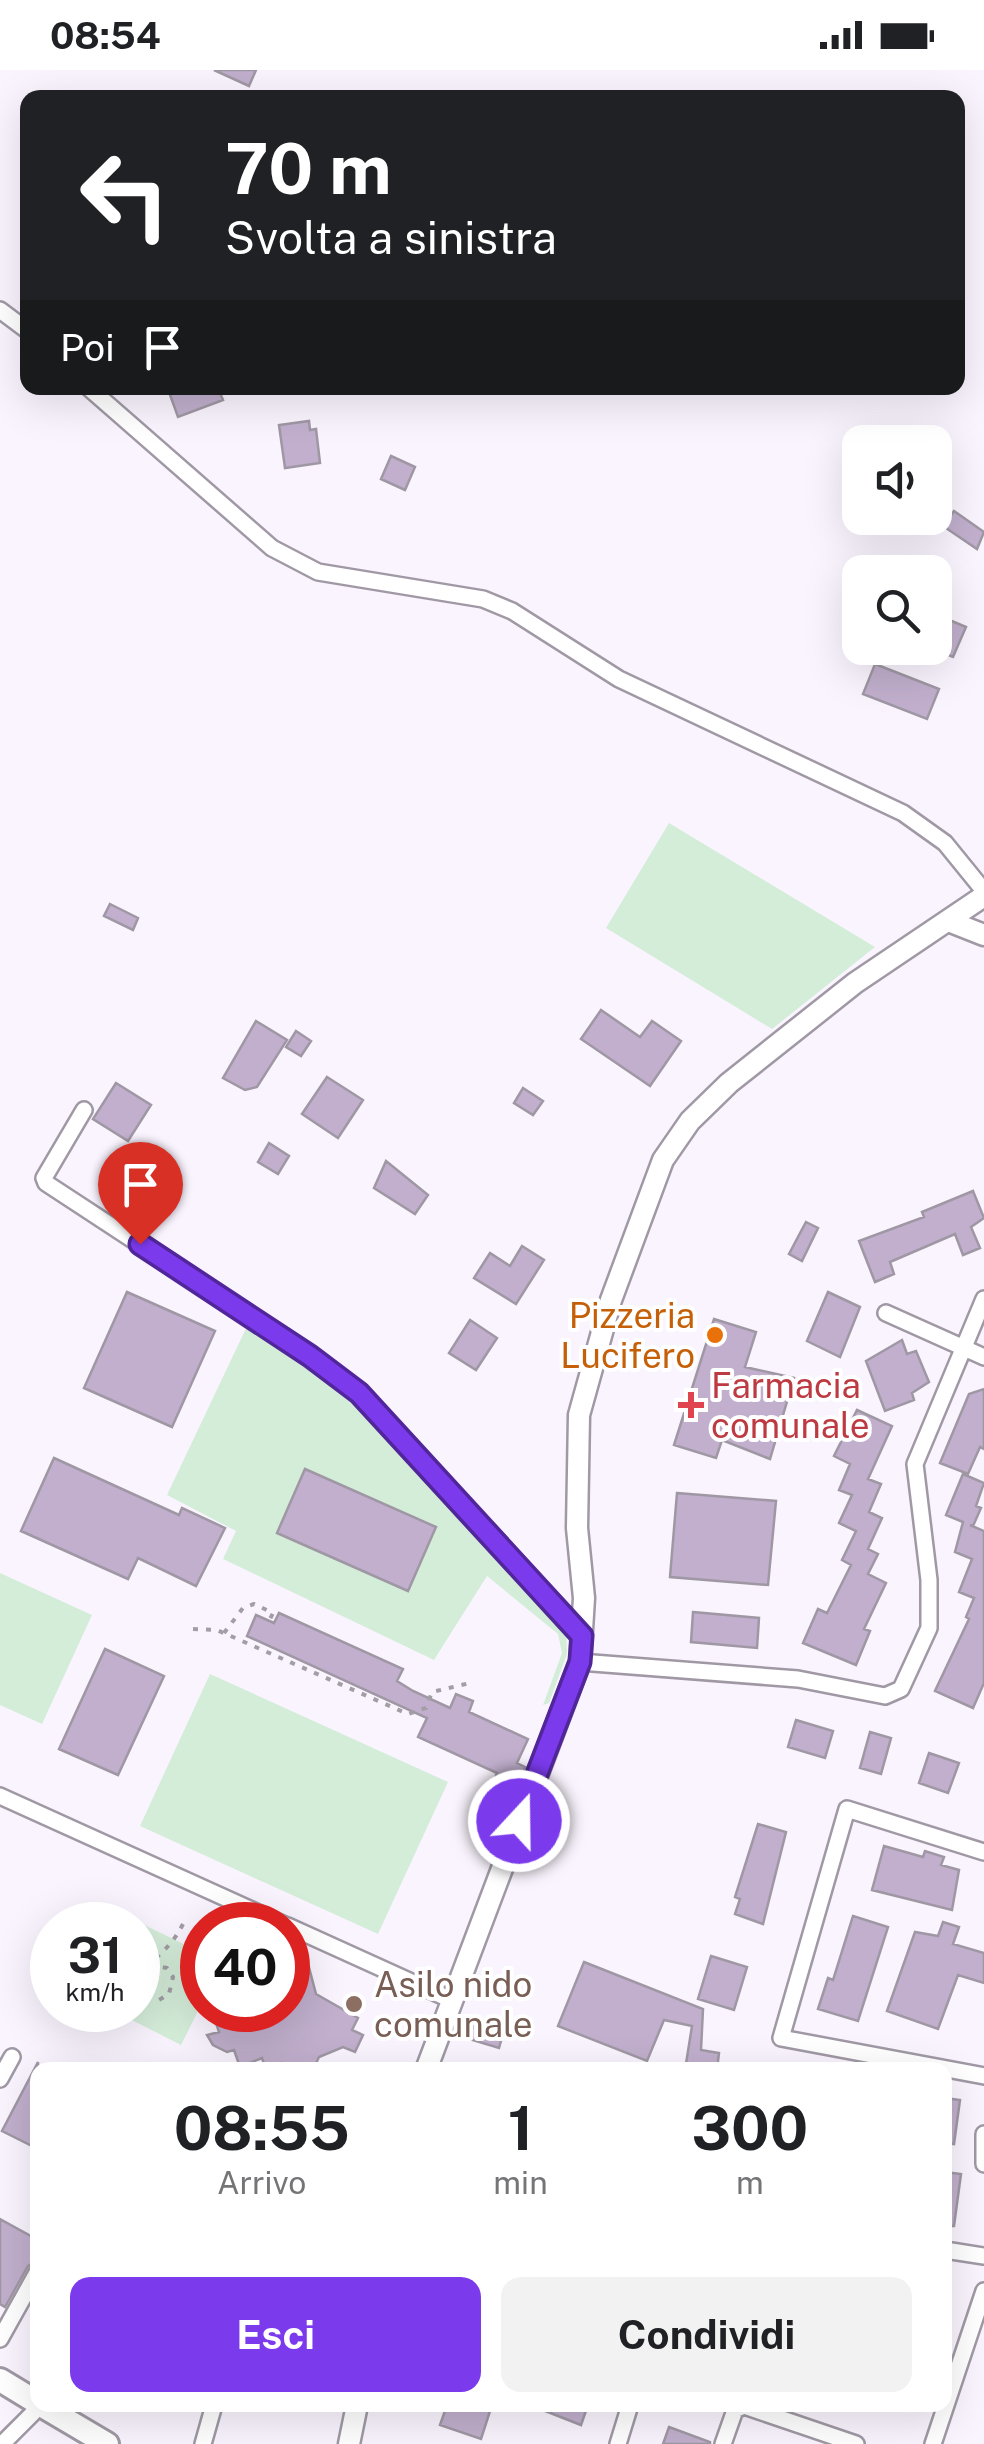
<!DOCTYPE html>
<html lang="it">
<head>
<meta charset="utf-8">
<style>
  body { margin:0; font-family:"Public Sans",sans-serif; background:#f2f2f2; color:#202124; height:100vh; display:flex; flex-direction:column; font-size:38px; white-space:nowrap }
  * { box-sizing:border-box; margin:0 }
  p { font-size:32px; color:#757577 }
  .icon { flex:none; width:55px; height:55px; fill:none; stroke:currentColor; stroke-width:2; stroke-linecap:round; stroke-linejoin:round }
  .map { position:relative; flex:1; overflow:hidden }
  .details { position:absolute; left:30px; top:1992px; width:922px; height:350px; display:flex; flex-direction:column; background:#fff; border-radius:20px; box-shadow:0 10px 40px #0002 }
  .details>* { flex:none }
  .top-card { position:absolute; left:20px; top:20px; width:945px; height:305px; border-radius:20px; box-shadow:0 10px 40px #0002; background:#202124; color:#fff; overflow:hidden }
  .fabs { position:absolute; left:842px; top:355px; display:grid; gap:20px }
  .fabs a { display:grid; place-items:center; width:110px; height:110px; border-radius:20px; background:#fff; box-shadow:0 10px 40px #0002; font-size:50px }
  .speed { position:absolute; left:30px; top:1832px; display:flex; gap:20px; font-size:50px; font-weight:700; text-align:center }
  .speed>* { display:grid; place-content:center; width:130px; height:130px; border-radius:50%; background:#fff; box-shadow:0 10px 40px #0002; line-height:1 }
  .speed small { font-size:25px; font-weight:400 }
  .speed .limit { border:15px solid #d22; background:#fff; color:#111 }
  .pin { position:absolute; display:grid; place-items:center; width:85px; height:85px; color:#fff; margin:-102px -42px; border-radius:50% 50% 50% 0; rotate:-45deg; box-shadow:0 0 10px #0007 }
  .pin .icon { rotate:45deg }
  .me { position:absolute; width:110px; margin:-55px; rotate:21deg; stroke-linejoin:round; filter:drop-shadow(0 0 8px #0008) }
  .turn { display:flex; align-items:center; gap:35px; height:210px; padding:0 40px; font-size:45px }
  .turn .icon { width:130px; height:130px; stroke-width:2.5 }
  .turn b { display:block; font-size:70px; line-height:85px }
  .then { display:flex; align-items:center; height:95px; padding:0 40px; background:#0003; gap:20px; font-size:38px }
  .eta { display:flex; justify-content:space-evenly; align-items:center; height:170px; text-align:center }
  .eta b { font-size:60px; font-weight:700; line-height:70px }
  .button { display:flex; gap:20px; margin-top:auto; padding:20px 40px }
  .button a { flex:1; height:115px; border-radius:20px; background:#7c3aed; color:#fff; font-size:40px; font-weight:700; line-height:115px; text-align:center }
  .button a+a { background:#f2f2f2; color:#202124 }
  .status { display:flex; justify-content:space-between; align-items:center; height:70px; padding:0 50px; background:#fff; direction:ltr }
  .status svg { height:28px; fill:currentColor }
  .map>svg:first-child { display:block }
  .green { fill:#d4edd9 }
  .building { fill:#c1afcd; stroke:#9f98a4; stroke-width:2.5 }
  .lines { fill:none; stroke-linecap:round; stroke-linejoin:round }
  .minor-casing { stroke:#a099a5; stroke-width:20 }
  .tertiary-casing { stroke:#a099a5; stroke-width:25 }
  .secondary-casing { stroke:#a099a5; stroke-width:28 }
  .path { stroke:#a39ea6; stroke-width:4; stroke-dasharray:5 8; stroke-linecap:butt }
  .minor { stroke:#fff; stroke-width:15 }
  .tertiary { stroke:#fff; stroke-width:20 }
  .secondary { stroke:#fff; stroke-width:22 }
  .route-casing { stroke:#51269a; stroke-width:25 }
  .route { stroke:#7c3aed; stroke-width:18 }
  .food-dot { fill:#e8710a; stroke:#fff; stroke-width:4 }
  .health-dot { fill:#e0444e; stroke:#fff; stroke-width:4 }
  .education-dot { fill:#8d6e63; stroke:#fff; stroke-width:4 }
  .labels { text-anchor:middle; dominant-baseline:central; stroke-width:8; stroke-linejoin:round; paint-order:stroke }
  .food-label { font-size:35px; fill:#c56008; stroke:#fff; text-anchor:end }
  .health-label { font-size:35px; fill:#be3a42; stroke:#fff; text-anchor:start }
  .education-label { font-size:35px; fill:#785e54; stroke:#fff; text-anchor:start }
</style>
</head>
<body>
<div class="status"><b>08:54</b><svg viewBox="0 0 49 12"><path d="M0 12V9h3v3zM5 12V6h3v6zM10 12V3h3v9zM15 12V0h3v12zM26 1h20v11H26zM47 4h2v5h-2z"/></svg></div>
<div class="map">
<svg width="984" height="2374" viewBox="0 0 984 2374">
  <rect width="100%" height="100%" fill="#faf4fe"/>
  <path class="green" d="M669,753L875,877L772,959L606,858Z
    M249,1252L362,1335L566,1554L567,1584L549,1633L543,1635L562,1583L558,1564L487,1506L434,1590L223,1489L236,1461L167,1425Z
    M0,1503L92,1545L42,1654L0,1635Z
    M210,1604L448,1712L378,1864L140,1756Z
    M132,1849L202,1883V1933L181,1975L112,1940H138V1855H129Z"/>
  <path class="building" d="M214,0H256L249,16Z
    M181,318H218L223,330L178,347L169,322Z
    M309,351L310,360L316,359L320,393L285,398L279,355Z
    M391,386L415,397L405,420L381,409Z
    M954,441L984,462L977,479L943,456Z
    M935,544L966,557L953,587L935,580Z
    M875,594L939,619L927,649L863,624Z
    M110,834L138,848L133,860L104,846Z
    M601,940L640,967L652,951L681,971L650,1016L581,969Z
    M256,951L287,970L257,1017L245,1020L223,1008Z
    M296,961L311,971L301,986L286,977Z
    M327,1007L363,1030L338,1068L302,1044Z
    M116,1013L151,1035L128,1071L93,1049Z
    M523,1018L543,1031L533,1045L514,1033Z
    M269,1073L289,1086L278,1104L258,1092Z
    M386,1091L428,1125L415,1144L374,1118Z
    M973,1121L984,1148L971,1157L980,1178L963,1185L955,1164L890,1192L894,1204L875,1212L859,1171L924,1147L922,1142Z
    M806,1152L818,1158L802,1191L789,1184Z
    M522,1176L544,1190L516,1234L474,1208L490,1183L510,1196Z
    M127,1222L215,1261L172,1357L84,1318Z
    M828,1222L860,1237L840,1287L807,1271Z
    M714,1249L756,1262L745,1297L794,1308L770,1389L722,1370L716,1388L674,1375Z
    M470,1250L497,1268L476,1300L449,1283Z
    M902,1270L907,1284L916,1281L929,1312L912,1323L914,1330L885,1341L866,1291Z
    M984,1319V1379L980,1377L968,1404L940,1393L969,1324Z
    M857,1340L892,1356L868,1409L881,1414L869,1442L882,1448L868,1479L878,1484L868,1504L886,1513L864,1559L870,1561L856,1595L803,1573L818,1539L827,1543L851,1495L842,1490L856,1461L839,1453L852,1425L839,1420L850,1394L834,1386Z
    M54,1388L179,1445L182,1438L225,1458L196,1516L138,1488L128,1509L21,1461Z
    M305,1399L436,1457L408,1521L277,1463Z
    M963,1404L984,1413L976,1436L981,1438L973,1456L970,1455L984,1461V1613L973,1638L935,1621L969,1549L966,1547L974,1528L959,1522L972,1489L955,1482L963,1452L946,1445Z
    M677,1423L776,1431L768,1515L670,1507Z
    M693,1542L759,1548L757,1578L691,1572Z
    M279,1543L403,1599L397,1611L413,1621L450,1638L456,1624L473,1631L469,1642L528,1669L517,1693L525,1697L512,1726L491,1717L497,1703L418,1667L427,1648L247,1566L256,1545L274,1553Z
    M105,1579L164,1606L118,1705L59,1679Z
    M796,1650L833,1661L825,1688L788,1677Z
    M870,1662L891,1668L881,1704L860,1698Z
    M929,1683L959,1693L948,1723L919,1713Z
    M758,1754L786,1762L763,1854L735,1844L740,1829L735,1827Z
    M884,1776L923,1787L925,1781L944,1787L941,1795L959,1800L952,1840L872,1820Z
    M853,1846L888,1857L858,1951L818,1939L828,1908L833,1910Z
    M943,1852L959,1857L953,1874L984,1883V1913L958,1905L938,1959L887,1941L915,1862L938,1866Z
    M306,1886L316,1924L358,1948L352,1960L363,1965L355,1982L343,1977L319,1987L313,2000H283L281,1993L266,2000L262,1988L240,1997L234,1980L227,1982L213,1975L207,1965L219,1962L215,1950L256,1940H288V1891L300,1896Z
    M711,1886L747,1897L734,1940L698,1929Z
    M584,1892L703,1939L701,1980L719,1983L717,2000H685L692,1956L664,1950L647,1991L558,1956Z
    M475,1951L504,1960L499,1978L469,1969Z
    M38,1992V2079L2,2061Z
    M945,2028L960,2030L954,2074L945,2073Z
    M945,2102L961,2104L954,2156H945Z
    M0,2149L38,2170V2190L28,2196L5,2237L0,2234Z
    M447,2335H492L481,2369L440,2355Z
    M530,2335H588L581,2355Z
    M669,2357L710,2372V2374H663Z"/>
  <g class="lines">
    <defs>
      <path id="minor" d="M0,240L28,261
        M89,318L272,478L318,502L483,529L512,541L619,609L903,743L945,773L984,821
        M84,1040L44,1108L46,1113L310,1286L359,1323L582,1566
        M886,1243L984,1287
        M580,1592L798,1609L885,1626L901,1619L929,1558V1510L915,1394L984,1229
        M0,1726L285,1855
        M984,1782L847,1739L781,1968L984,2006
        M288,1856L449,1929
        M0,2009L12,1987
        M984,2064V2094
        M945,2180L984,2186
        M0,2269L38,2201
        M2,2374L41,2335
        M203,2374L214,2335
        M618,2374L630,2335
        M723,2374L735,2340L744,2336L856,2374
        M933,2374L984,2221"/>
      <path id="tertiary" d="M951,852L984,865
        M426,2000L580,1592L584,1528L577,1458L579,1345L611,1230L663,1090L690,1051L729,1013L855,913L984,826
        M349,2374L357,2335"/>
      <path id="secondary" d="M0,2310L38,2333
        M41,2335L107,2374"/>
    </defs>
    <use href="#minor" class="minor-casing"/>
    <use href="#tertiary" class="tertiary-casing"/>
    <use href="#secondary" class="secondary-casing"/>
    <path class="path" d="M193,1559L217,1560L408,1644L426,1638L432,1622L474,1612
      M224,1563L243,1538L254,1534L273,1543L269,1551
      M150,1895L167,1898L173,1907L169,1924L159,1930L143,1924L139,1908C151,1887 168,1884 183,1854"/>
    <use href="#minor" class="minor"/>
    <use href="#tertiary" class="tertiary"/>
    <use href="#secondary" class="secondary"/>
  </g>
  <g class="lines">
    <defs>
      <path id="route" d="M140,1174L310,1286L359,1323L582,1566L580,1592L519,1751"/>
    </defs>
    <use href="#route" class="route-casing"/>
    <use href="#route" class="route"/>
  </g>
  <circle class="food-dot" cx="715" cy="1265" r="10"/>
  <path class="health-dot" d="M686 1320h10v10h10v10h-10v10h-10v-10h-10v-10h10z"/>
  <circle class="education-dot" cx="354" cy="1934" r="10"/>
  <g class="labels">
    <g class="food-label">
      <text x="695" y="1245">Pizzeria<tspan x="695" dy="40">Lucifero</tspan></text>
    </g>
    <g class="health-label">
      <text x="711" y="1315">Farmacia<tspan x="711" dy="40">comunale</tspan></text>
    </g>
    <g class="education-label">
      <text x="374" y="1914">Asilo nido<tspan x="374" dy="40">comunale</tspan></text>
    </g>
  </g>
</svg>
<div class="fabs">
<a><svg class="icon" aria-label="sound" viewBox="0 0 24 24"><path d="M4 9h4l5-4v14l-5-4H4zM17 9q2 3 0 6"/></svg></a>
<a><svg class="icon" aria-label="search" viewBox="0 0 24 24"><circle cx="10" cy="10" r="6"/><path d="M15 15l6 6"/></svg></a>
</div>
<div class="speed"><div>31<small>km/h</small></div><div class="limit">40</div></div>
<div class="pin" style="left:140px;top:1174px;background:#d93025"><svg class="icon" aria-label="arrive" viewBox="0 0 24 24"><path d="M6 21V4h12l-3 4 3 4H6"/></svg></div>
<svg class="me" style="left:519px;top:1751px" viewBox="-20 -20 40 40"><circle r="17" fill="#7c3aed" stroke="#fff" stroke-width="3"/><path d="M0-11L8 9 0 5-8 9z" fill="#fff"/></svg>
<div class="top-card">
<div class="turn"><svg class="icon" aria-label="left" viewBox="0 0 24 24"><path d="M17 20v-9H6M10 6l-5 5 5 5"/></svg><div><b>70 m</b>Svolta a sinistra</div></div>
<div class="then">Poi<svg class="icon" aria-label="arrive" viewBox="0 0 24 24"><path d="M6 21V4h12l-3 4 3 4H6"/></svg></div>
</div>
<section class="details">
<div class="eta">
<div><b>08:55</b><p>Arrivo</p></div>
<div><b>1</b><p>min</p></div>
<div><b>300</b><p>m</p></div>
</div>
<div class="button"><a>Esci</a><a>Condividi</a></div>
</section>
</div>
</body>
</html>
